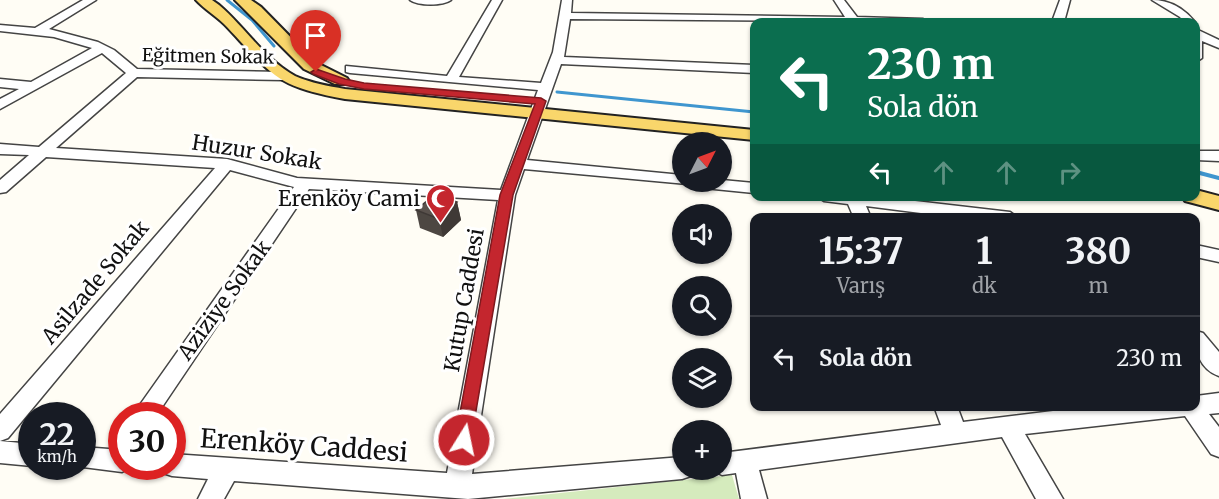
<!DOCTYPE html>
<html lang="tr">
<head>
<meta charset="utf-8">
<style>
  body { margin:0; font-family:Merriweather,serif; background:#20242c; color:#f1f3f6; height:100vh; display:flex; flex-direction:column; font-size:22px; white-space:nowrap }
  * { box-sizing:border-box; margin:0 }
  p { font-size:20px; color:#9ea1a6 }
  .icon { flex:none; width:33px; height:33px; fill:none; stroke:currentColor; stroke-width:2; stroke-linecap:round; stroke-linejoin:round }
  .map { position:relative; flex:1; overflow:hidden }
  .panel { position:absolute; left:750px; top:213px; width:450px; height:198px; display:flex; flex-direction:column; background:#171b24; border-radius:12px; box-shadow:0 2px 4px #0004 }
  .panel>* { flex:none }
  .guide { position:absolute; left:750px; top:18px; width:450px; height:183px; border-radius:12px; box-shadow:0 2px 4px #0004; background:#0b6e4f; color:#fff; overflow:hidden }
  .needle { width:39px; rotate:48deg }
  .fabs { position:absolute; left:672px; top:132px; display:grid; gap:12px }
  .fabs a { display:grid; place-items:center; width:60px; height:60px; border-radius:50%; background:#171b24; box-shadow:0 2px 4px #0004; font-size:30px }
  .speed { position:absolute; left:18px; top:402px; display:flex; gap:12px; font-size:30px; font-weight:700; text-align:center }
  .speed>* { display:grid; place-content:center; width:78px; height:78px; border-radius:50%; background:#171b24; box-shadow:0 2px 4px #0004; line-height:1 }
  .speed small { font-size:15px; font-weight:400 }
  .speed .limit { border:9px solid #d22; background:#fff; color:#111 }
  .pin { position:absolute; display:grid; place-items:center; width:51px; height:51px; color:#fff; margin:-62px -26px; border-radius:50% 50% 50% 0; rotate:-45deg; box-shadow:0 0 6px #0007 }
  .pin .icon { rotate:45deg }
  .me { position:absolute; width:66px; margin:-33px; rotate:10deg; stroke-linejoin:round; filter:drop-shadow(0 0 4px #0008) }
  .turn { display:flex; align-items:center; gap:21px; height:126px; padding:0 18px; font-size:27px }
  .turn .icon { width:78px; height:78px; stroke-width:2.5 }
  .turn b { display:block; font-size:42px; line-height:51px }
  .lanes { display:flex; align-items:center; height:57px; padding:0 18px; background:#0003; justify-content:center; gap:30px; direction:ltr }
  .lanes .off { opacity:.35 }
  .eta { display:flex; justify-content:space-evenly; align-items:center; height:102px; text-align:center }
  .eta b { font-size:36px; font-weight:700; line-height:42px }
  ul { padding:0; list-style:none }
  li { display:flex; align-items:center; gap:18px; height:84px; padding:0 18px; border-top:2px solid #363941 }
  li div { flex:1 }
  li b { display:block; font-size:22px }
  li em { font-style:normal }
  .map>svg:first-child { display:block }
  .green { fill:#d5ebbd }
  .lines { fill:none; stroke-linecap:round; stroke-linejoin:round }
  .stream-far1 { stroke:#3f96cf; stroke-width:3 }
  .stream { stroke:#3f96cf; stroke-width:4 }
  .minor-casing { stroke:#444; stroke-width:3 }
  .major-casing { stroke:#222; stroke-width:4 }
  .minor { fill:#fff; fill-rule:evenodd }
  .major { fill:#f9d66b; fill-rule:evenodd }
  .wall { fill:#4d4742 }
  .shaded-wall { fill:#3f3936 }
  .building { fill:#5a524d; stroke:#3f3936; stroke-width:1.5 }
  .route { fill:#c4262e; stroke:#7f191e; stroke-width:1.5 }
  .labels { text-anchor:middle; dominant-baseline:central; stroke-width:6; stroke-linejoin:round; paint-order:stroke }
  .far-street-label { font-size:18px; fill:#111; stroke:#fff }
  .street-label { font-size:21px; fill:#111; stroke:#fff }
  .poi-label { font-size:21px; fill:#111; stroke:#fff; text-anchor:end }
  .near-street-label { font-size:26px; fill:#111; stroke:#fff }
</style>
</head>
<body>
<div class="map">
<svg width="1219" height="499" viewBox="0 0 1219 499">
  <rect width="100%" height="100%" fill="#fffdf5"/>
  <path class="green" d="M732,475L739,499H503Z"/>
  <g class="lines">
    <path class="stream-far1" d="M227,0L252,20L274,46
      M557,92L754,112"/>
    <path class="stream" d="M1196,172L1219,178"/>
    <defs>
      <path id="minor" d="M83,0H96L49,29L98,42L114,50L137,69L284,72L290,76L284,80L137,77L56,148L227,159L297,178L501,190L538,90L350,73L346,72V66L447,76L492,0H502L459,77L541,83L553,52L562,0H572L571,13L845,17L834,0H844L857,17L923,19L929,22L570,19L564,57L754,65V73L561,64L527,160L682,175V182L722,180L754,183V193L694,187L687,184L524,169L515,195L472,474L682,457V470H694L691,476L682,479L468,499L234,481L224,499H198L208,479L172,476L163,473L161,466H172V454L447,473L498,200L309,189L156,416H132L294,187L230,170L8,438L0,441L32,444V466L0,463V414L215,168L46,157L6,192L0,193V180L29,155L0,154V144L39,147L126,73L102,53L0,109V99L19,89L0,87V79L31,82L92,48L54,37L0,31V25L35,28Z
        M410,0H451C443,6 418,6 410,0Z
        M1060,0H1070L1064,22H1048L1053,19Z
        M1152,0C1169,0 1184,8 1195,22H1184L1180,17Z
        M1196,29L1219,40V48L1202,41V58L1196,62Z
        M1196,151H1219V161L1196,160Z
        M816,196H872L1010,212L1018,218H960L866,206L871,218H854L848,204L824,201Z
        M1196,245L1219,250V262L1196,257Z
        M1196,331L1203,333L1219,352V376C1199,369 1194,349 1196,331Z
        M1219,393V413L1209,414L1219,427V457L1211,454L1185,416L1025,434L1063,499H1036L1002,437L759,470L767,499H741L736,473L722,475L712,470H722V453L941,425L934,406H957L963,422L1094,406H1196V396Z
        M82,447L122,450V466H132L122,472L75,466H82Z"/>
      <path id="major" d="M196,0H212L219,5C245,27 265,60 295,76C311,83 328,86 345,89L754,130V140L345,99C276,86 274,77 227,27C218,17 205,10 196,0Z
        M235,0H251L261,7L315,62L347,78L349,81L347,84H335L304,69Z
        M1196,190L1219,196V210L1185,201L1182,196H1196Z"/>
    </defs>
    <use href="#minor" class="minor-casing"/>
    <use href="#major" class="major-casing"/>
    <use href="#minor" class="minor"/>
    <use href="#major" class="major"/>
  </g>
  <path class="wall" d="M457,202L461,220L443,237L420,228L416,210Z"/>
  <path class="shaded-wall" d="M457,202L461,220L443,237L439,219Z"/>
  <path class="building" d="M435,194L457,202L439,219L416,210Z"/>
  <path class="route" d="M316,69L345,79L364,83L541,98L546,101L513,195L470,446L464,448L458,446L455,440L500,195L535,104L364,89L339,84L313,74L311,72Z"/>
  <defs>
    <symbol id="mosque-pin" viewBox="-11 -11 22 30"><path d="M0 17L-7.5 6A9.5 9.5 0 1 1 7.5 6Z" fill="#c4262e" stroke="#fff"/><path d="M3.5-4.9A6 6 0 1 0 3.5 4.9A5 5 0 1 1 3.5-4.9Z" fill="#fff"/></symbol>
  </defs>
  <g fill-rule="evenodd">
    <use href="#mosque-pin" x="424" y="182" width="33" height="45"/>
  </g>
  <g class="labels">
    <g class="far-street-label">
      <text transform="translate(208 56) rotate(1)">Eğitmen Sokak</text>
    </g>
    <g class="street-label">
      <text transform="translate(257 152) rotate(9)">Huzur Sokak</text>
      <text transform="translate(95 282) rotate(-50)">Asilzade Sokak</text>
      <text transform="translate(224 300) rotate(-54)">Aziziye Sokak</text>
      <text transform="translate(464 300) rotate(-80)">Kutup Caddesi</text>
    </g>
    <g class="poi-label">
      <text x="420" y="198">Erenköy Cami</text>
    </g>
    <g class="near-street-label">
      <text transform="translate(304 445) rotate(4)">Erenköy Caddesi</text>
    </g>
  </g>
</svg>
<div class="fabs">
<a><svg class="needle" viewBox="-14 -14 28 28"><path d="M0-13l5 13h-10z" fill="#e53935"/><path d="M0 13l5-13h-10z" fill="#9ea1a6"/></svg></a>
<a><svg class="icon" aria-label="sound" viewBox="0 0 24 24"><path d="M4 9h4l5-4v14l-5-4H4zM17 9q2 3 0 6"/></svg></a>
<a><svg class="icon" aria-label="search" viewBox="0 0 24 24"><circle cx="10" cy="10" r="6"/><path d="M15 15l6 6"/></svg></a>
<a><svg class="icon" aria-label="layers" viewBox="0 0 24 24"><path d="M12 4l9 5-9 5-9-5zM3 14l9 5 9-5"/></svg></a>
<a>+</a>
</div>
<div class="speed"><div>22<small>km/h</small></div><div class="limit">30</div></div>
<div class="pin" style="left:316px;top:72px;background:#d93025"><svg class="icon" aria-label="arrive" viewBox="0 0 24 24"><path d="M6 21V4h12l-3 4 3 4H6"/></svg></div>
<svg class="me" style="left:464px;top:440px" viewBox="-20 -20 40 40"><circle r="17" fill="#c4262e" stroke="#fff" stroke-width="3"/><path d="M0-11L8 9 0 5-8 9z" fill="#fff"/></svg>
<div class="guide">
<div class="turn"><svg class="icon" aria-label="left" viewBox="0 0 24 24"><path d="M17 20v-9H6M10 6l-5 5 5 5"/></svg><div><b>230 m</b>Sola dön</div></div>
<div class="lanes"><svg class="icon" aria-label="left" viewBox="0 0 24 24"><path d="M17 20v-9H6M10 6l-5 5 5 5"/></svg><svg class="icon off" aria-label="ahead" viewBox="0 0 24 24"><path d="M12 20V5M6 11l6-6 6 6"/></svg><svg class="icon off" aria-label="ahead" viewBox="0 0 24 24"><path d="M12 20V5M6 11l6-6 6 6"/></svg><svg class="icon off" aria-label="right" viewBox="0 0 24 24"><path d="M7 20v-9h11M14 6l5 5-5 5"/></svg></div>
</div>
<section class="panel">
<div class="eta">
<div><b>15:37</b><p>Varış</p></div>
<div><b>1</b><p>dk</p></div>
<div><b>380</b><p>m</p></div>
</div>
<ul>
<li><svg class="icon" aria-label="left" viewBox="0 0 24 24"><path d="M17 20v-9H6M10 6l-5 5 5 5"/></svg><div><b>Sola dön</b></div><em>230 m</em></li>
</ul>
</section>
</div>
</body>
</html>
